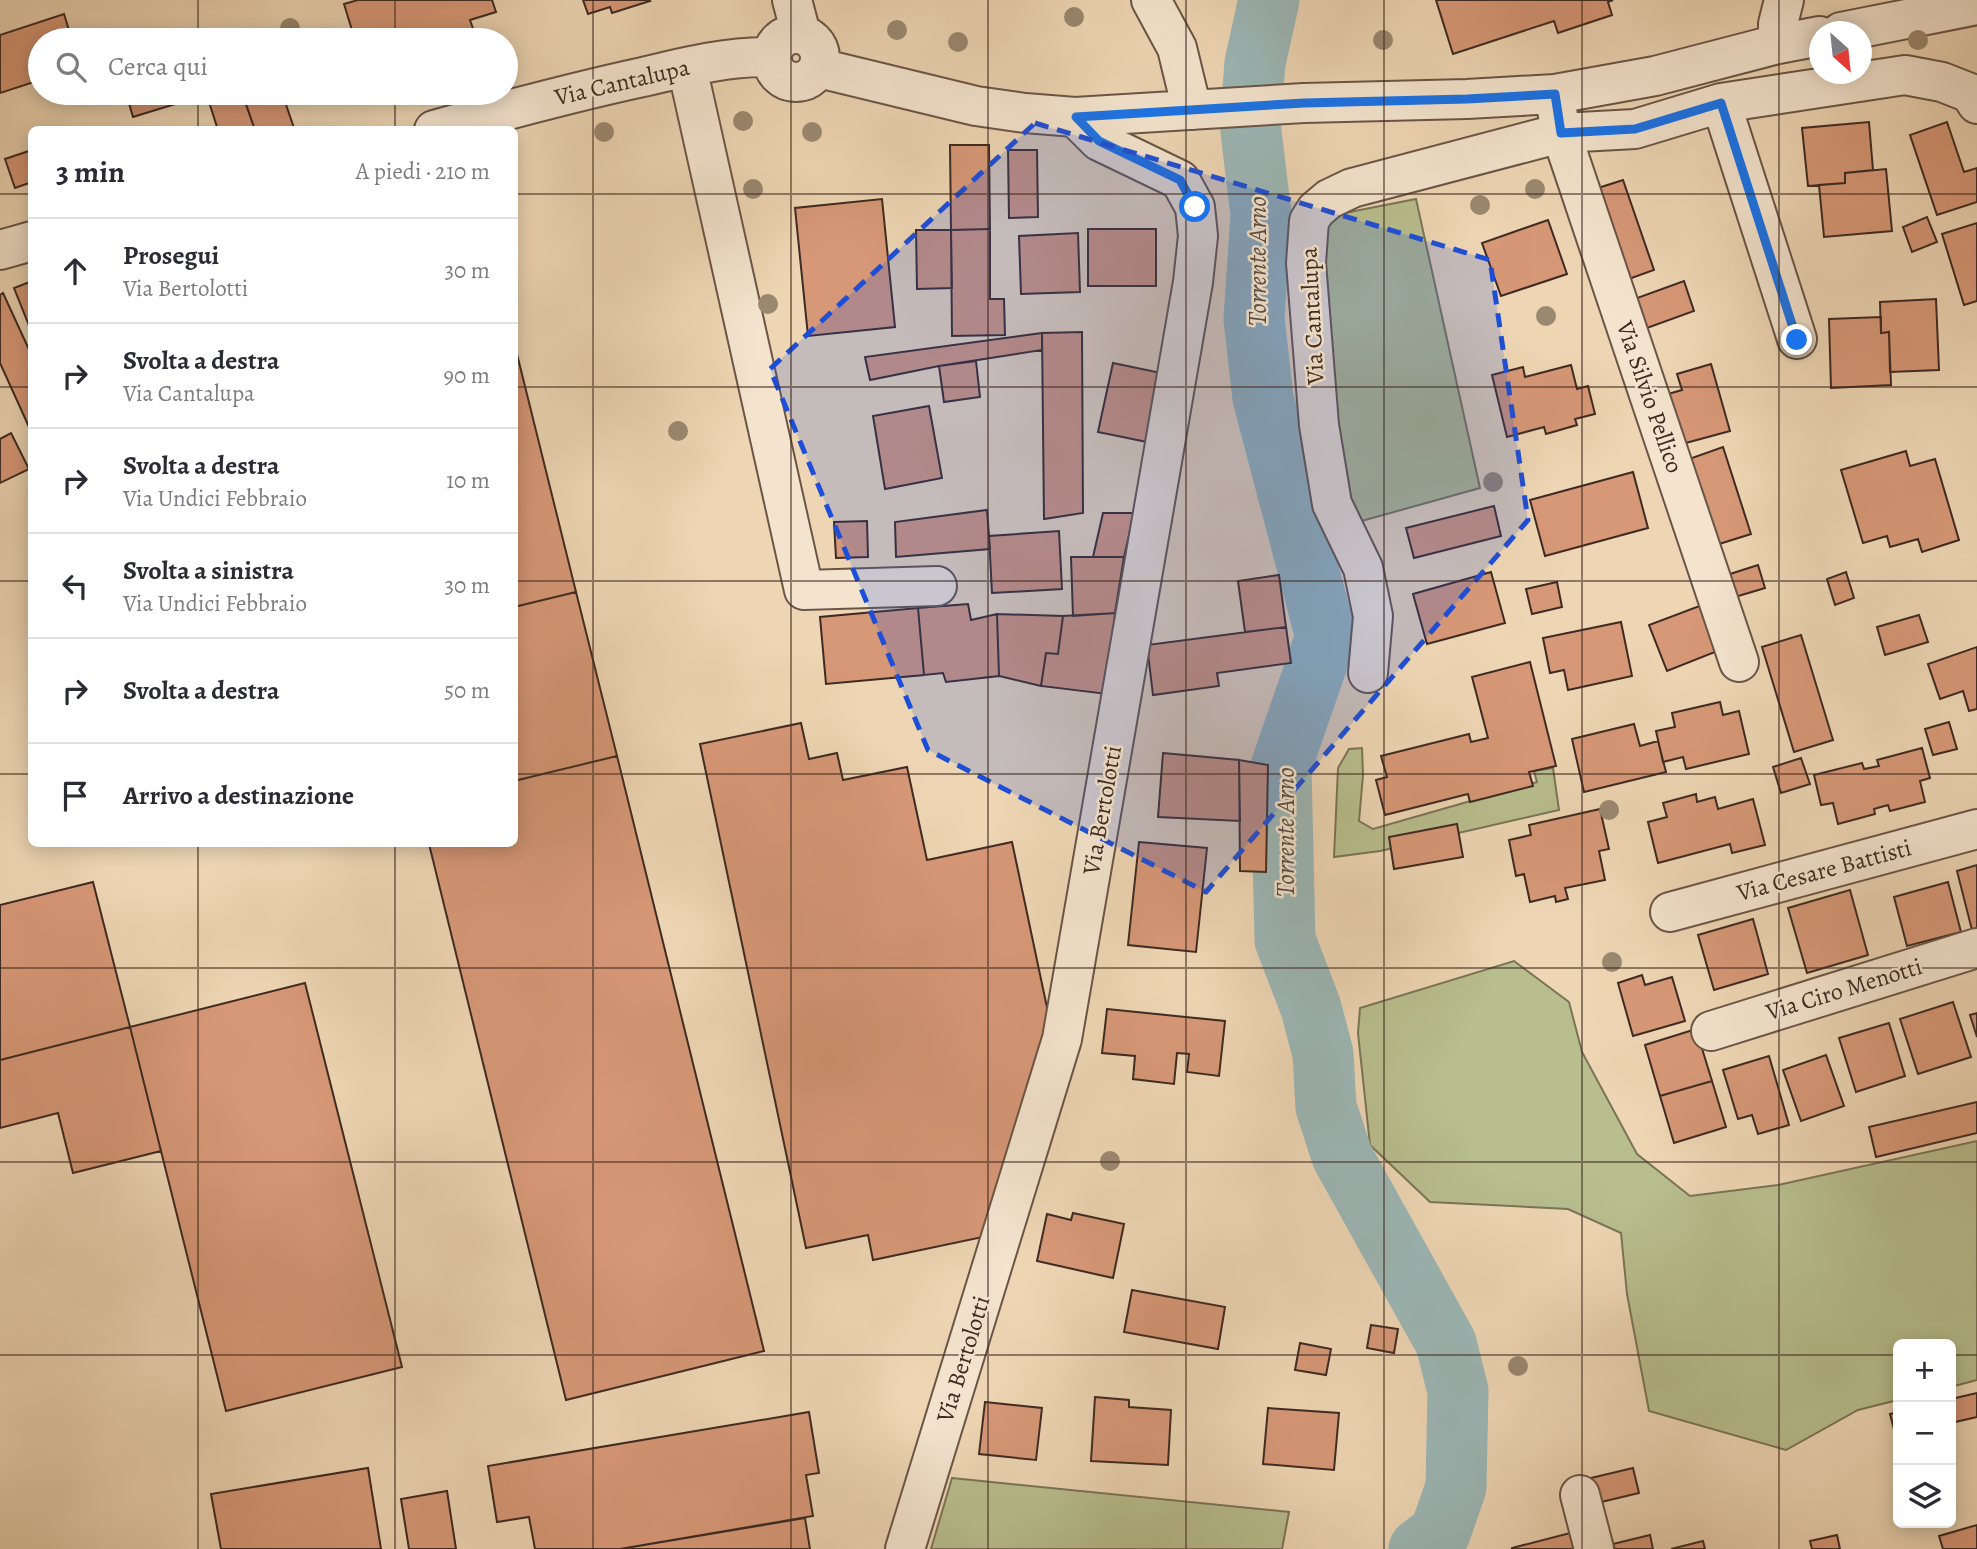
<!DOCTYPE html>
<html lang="it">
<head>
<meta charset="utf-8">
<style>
  :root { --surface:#fff; --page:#f7f7f7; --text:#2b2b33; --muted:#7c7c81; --line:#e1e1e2 }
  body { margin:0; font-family:Alegreya,serif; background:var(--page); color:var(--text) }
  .controls { position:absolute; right:21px; bottom:21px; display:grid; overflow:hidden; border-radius:10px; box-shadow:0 4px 18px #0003 }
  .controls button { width:63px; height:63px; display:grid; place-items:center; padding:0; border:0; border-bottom:2px solid var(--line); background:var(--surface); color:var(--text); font:35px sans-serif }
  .compass { position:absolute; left:1809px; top:21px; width:63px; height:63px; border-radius:50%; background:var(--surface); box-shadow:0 4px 18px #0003; rotate:153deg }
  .stop { position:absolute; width:21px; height:21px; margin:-16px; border:5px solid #1a73e8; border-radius:50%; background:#fff }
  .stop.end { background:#1a73e8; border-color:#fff; box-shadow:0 2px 7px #0008 }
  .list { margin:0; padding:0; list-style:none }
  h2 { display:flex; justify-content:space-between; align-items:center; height:91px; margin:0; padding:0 28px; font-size:30px }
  h2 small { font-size:23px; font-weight:400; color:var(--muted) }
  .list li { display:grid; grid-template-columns:46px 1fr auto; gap:21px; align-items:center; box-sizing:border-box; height:105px; padding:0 28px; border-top:2px solid var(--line) }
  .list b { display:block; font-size:26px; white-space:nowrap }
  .list p { margin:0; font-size:23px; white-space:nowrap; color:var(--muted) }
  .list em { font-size:23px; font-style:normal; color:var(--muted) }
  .icon { flex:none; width:38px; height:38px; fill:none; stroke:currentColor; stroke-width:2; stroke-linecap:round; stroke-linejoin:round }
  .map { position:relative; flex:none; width:1977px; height:1549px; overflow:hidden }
  .search { position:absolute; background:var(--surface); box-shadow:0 4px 18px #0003; left:28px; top:28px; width:490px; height:77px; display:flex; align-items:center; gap:18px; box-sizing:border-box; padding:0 24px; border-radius:38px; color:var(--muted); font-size:26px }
  .panel { position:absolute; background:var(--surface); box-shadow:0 4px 18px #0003; left:28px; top:126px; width:490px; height:721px; border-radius:10px }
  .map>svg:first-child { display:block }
  .green { fill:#b8be8e; stroke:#7b7458; stroke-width:2 }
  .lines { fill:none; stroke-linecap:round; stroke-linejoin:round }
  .river { stroke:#9cb7b6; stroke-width:61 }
  .building { fill:#d79877; stroke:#3e2a23; stroke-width:2 }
  .minor-casing { stroke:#6a5547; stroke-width:42 }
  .minor { stroke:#f4e4ce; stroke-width:38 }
  .tree { fill:#9a8870 }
  .route { stroke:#1a73e8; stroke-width:9 }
  .marked { fill:#1d4ed8; fill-opacity:0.2; stroke:#1d4ed8; stroke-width:5; stroke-dasharray:14 9; stroke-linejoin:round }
  .grid { fill:none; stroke:#3e2a23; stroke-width:2; stroke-opacity:0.55 }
  .labels { text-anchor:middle; stroke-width:5; stroke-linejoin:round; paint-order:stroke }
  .street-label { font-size:24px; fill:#3e2a23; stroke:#f4e4ce }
  .water-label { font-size:26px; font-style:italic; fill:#564d48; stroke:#f4e4ce }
</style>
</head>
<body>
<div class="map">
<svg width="1977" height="1549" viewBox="0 0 1977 1549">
  <rect width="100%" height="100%" fill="#eed6b4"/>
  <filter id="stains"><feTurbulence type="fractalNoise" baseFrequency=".00286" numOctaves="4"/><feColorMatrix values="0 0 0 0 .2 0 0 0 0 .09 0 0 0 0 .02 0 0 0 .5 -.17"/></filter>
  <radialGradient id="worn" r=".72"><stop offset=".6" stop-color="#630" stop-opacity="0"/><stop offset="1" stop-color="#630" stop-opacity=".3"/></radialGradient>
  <path class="green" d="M 1416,199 L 1480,488 L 1358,522 L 1341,469 L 1325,327 L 1324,217 Z
    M 1362,748 L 1363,775 L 1359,821 L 1373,829 L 1537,782 L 1534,771 L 1553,768 L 1559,810 L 1380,851 L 1334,857 L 1338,768 L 1349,749 Z
    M 1514,961 L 1569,1002 L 1582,1052 L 1637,1154 L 1690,1196 L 1778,1185 L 1977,1141 L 1977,1380 L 1951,1387 L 1951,1344 L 1898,1344 L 1898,1400 L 1858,1410 L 1786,1450 L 1649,1411 L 1627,1294 L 1621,1233 L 1568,1209 L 1430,1202 L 1370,1145 L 1358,1033 L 1360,1008 Z
    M 952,1478 L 1289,1512 L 1282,1549 L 931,1549 Z"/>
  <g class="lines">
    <path class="river" d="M 1269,0 L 1255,63 L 1250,123 L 1261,215 L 1254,319 L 1263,398 L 1326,637 L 1281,767 L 1285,940 L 1311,1008 L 1323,1054 L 1326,1107 L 1342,1156 L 1446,1343 L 1458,1391 L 1456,1487 L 1440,1533 L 1419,1549"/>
  </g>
  <path class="building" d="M 358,0 L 492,0 L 496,12 L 470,20 L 477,40 L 401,40 L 400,37 L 390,40 L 355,40 L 344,4 Z
    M 583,0 L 649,0 L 650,1 L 612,13 L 610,7 L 588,14 Z
    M 1436,0 L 1613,0 L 1608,2 L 1612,15 L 1558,33 L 1554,21 L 1453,54 Z
    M 64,14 L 72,40 L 40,40 L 40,80 L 0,93 L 0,35 Z
    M 126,93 L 211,93 L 133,117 Z
    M 235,93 L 242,93 L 255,130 L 218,130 L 209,102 Z
    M 242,93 L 282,93 L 294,128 L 255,130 Z
    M 1869,122 L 1873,170 L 1845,173 L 1845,183 L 1808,186 L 1802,128 Z
    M 1947,122 L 1964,172 L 1977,168 L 1977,202 L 1937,215 L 1910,135 Z
    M 950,145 L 989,145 L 990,229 L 951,230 Z
    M 32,150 L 32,182 L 15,188 L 5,159 Z
    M 1008,150 L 1037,150 L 1038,217 L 1009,218 Z
    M 1886,169 L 1892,231 L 1824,237 L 1819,185 L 1845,183 L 1845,173 Z
    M 1623,180 L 1654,270 L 1626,280 L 1595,189 Z
    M 882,199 L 895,327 L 808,336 L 795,208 Z
    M 1927,217 L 1937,242 L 1912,252 L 1903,227 Z
    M 1548,220 L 1567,274 L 1501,296 L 1482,243 Z
    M 1977,223 L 1977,301 L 1964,305 L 1942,234 Z
    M 990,229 L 990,299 L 1004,299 L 1005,335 L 952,336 L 951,230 Z
    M 1088,229 L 1156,229 L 1156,286 L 1088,286 Z
    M 916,230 L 951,230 L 952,288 L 917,289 Z
    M 1078,233 L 1080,292 L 1021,294 L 1019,236 Z
    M 32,281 L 32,333 L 14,288 Z
    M 1684,281 L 1694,311 L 1647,328 L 1637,298 Z
    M 3,293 L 32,356 L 32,426 L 29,427 L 0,363 L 0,295 Z
    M 1936,299 L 1939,370 L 1890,372 L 1889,332 L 1881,333 L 1880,302 Z
    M 1881,317 L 1881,333 L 1889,332 L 1891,385 L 1831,388 L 1829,319 Z
    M 1082,332 L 1083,513 L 1044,519 L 1042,333 Z
    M 1042,333 L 1042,350 L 939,366 L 870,380 L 865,357 Z
    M 514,342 L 576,592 L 514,607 Z
    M 976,361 L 980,397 L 944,402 L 939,366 Z
    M 1113,363 L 1161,373 L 1147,442 L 1098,432 Z
    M 1711,364 L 1730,431 L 1682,444 L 1668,394 L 1682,390 L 1677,374 Z
    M 1571,365 L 1577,389 L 1588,386 L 1595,414 L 1575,419 L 1577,425 L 1546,434 L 1544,427 L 1507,437 L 1492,375 L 1523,367 L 1525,377 Z
    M 929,406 L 942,478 L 885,489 L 873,416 Z
    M 11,433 L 29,469 L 0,483 L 0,439 Z
    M 1723,447 L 1751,534 L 1716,545 L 1689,459 Z
    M 1906,451 L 1910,466 L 1935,459 L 1959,540 L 1922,552 L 1918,539 L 1890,547 L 1887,536 L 1863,543 L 1841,470 Z
    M 1633,472 L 1648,528 L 1545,556 L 1530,500 Z
    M 1494,506 L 1501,536 L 1414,558 L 1406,528 Z
    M 987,510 L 990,549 L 896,557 L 895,522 Z
    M 1103,513 L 1134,513 L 1124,557 L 1093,557 Z
    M 867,521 L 868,557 L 836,558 L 834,522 Z
    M 1059,531 L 1062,589 L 992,593 L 989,536 Z
    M 1071,557 L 1124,557 L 1115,613 L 1073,616 Z
    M 1758,565 L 1765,588 L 1735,597 L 1727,575 Z
    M 1491,572 L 1505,623 L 1427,644 L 1413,594 Z
    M 1846,572 L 1854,598 L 1835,605 L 1827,579 Z
    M 1279,575 L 1286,627 L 1245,632 L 1238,581 Z
    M 1557,582 L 1562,607 L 1532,614 L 1526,589 Z
    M 576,592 L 617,756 L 514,781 L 514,607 Z
    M 968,604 L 971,620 L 997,614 L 999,676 L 946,682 L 943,673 L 924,675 L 918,608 Z
    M 1702,605 L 1720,650 L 1667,671 L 1649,625 Z
    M 918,608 L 924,675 L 826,684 L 820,617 Z
    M 1115,613 L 1107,694 L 1041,686 L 1046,653 L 1058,654 L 1063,616 Z
    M 997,614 L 1063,616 L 1058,654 L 1046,653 L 1041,686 L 999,676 Z
    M 1919,615 L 1928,642 L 1885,655 L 1877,627 Z
    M 1621,622 L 1632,676 L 1568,690 L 1564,670 L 1550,673 L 1543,638 Z
    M 1286,627 L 1291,663 L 1217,673 L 1219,686 L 1153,695 L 1147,645 Z
    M 1801,635 L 1833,740 L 1794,752 L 1762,647 Z
    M 1977,647 L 1977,709 L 1969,711 L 1963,691 L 1940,699 L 1928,664 Z
    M 1530,662 L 1556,766 L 1529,772 L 1533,786 L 1470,802 L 1468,794 L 1385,815 L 1376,780 L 1387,777 L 1381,756 L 1469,734 L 1471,742 L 1488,738 L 1472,677 Z
    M 1720,702 L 1723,715 L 1739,711 L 1749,754 L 1686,769 L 1683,757 L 1663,762 L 1656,731 L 1675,727 L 1672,713 Z
    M 1949,722 L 1957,749 L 1933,755 L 1925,729 Z
    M 801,723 L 809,759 L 837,753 L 843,780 L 907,767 L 927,860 L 1012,842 L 1049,1017 L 983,1237 L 873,1260 L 868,1235 L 806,1248 L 700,744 Z
    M 1634,724 L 1640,746 L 1658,741 L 1666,772 L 1584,792 L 1572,739 Z
    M 1922,748 L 1930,778 L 1920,781 L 1925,802 L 1890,811 L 1888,805 L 1874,809 L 1875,814 L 1838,824 L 1833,803 L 1821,805 L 1814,775 L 1862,763 L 1864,769 L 1879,766 L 1877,760 Z
    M 1163,753 L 1239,760 L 1240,821 L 1158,817 Z
    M 617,756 L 764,1351 L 566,1400 L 429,844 L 514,844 L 514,781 Z
    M 1801,758 L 1810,784 L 1781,793 L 1773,767 Z
    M 1239,760 L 1268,765 L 1266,872 L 1240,871 Z
    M 1696,794 L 1697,802 L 1715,797 L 1718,809 L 1753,799 L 1765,845 L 1732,853 L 1730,844 L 1658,863 L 1648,822 L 1667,817 L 1663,803 Z
    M 1600,809 L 1609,849 L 1599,851 L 1605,880 L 1565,888 L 1568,899 L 1556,902 L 1555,896 L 1530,902 L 1524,874 L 1516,876 L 1509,840 L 1531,835 L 1529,825 Z
    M 1457,824 L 1463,857 L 1394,869 L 1389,837 Z
    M 1139,842 L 1207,848 L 1196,952 L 1128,945 Z
    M 1977,865 L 1977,929 L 1972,930 L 1957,871 Z
    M 93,882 L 130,1027 L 0,1060 L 0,905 Z
    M 1948,882 L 1961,932 L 1907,946 L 1894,897 Z
    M 1850,890 L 1868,955 L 1807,973 L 1788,908 Z
    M 1753,919 L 1768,974 L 1714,990 L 1698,935 Z
    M 1642,975 L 1645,985 L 1672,977 L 1685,1021 L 1633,1036 L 1618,983 Z
    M 305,983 L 402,1367 L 226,1411 L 130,1027 Z
    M 1953,1002 L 1971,1057 L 1918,1074 L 1900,1019 Z
    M 1107,1009 L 1225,1021 L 1219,1076 L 1187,1072 L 1189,1054 L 1177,1053 L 1174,1084 L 1133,1079 L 1135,1056 L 1102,1053 Z
    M 1977,1013 L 1977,1037 L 1970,1015 Z
    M 1889,1023 L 1905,1076 L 1856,1092 L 1839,1038 Z
    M 130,1027 L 161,1151 L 73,1173 L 58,1113 L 0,1128 L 0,1060 Z
    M 1696,1029 L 1712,1081 L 1660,1096 L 1645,1045 Z
    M 1826,1055 L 1844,1106 L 1801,1121 L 1783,1070 Z
    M 1769,1056 L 1789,1125 L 1758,1134 L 1752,1115 L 1738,1119 L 1723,1070 Z
    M 1712,1081 L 1726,1127 L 1674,1143 L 1660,1096 Z
    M 1977,1102 L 1977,1133 L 1876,1157 L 1869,1127 Z
    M 1073,1213 L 1124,1224 L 1113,1278 L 1037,1261 L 1047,1214 L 1071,1220 Z
    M 1132,1290 L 1225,1307 L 1218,1349 L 1124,1332 Z
    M 1371,1325 L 1398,1329 L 1394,1353 L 1367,1348 Z
    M 1300,1343 L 1331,1349 L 1326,1375 L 1295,1370 Z
    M 1977,1393 L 1977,1417 L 1951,1423 L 1951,1399 Z
    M 1095,1397 L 1129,1400 L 1129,1407 L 1171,1410 L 1168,1465 L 1091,1461 Z
    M 985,1402 L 1042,1408 L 1036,1460 L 979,1454 Z
    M 1268,1408 L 1339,1413 L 1334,1470 L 1263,1464 Z
    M 809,1412 L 819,1473 L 806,1475 L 813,1516 L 620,1549 L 535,1549 L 529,1517 L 497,1522 L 488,1466 Z
    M 1898,1412 L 1898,1436 L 1896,1437 L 1890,1414 Z
    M 368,1468 L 381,1549 L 221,1549 L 211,1494 Z
    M 1633,1468 L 1639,1493 L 1597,1503 L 1591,1478 Z
    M 447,1491 L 456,1549 L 409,1549 L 401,1499 Z
    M 805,1518 L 810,1549 L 620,1549 Z
    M 1977,1525 L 1977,1549 L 1943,1549 L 1939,1536 Z
    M 1578,1531 L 1583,1549 L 1512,1549 L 1512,1548 Z
    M 1650,1535 L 1653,1549 L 1615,1549 L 1613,1544 Z
    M 1837,1535 L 1840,1549 L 1812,1549 L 1810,1541 Z
    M 1703,1541 L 1705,1549 L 1671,1549 Z"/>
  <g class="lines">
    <defs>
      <path id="minor" d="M 792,0 L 801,34
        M 1151,0 L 1177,48 L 1192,110
        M 1841,32 L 1977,5
        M772 58a24 24 0 1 1 48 0a24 24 0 1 1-48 0Z
        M 1778,44 L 1778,24 L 1784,0
        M 687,67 L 804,590 L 937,586
        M 819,68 L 976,106 L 1025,113 L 1075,117 L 1304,103 L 1467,99 L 1555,94 L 1655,76 L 1778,44 L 1820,36
        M 1721,103 L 1797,339
        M 1557,110 L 1561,133 L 1635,129 L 1721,103 L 1905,75 L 1942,82 L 1970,93 L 1977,104
        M 434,130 C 503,111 573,92 643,77 C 685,67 728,56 771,57
        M 0,250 L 32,241
        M 1368,673 L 1373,616 L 1363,568 L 1332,504 L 1319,425 L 1306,263 L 1309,221 L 1316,210 L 1329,199 L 1352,188 L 1561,133 L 1739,662
        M 1670,912 L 1977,829
        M 1711,1031 L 1977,948
        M 1580,1495 L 1594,1549
        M 905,1549 L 1062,1039 L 1193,282 L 1198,236 L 1195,207 L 1180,180 L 1099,141 L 1075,117"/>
    </defs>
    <use href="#minor" class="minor-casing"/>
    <use href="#minor" class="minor"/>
  </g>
  <g class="tree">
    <circle cx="1074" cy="17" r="10"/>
    <circle cx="290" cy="28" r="10"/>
    <circle cx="897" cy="30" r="10"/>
    <circle cx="1383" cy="40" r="10"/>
    <circle cx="1918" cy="40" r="10"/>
    <circle cx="958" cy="42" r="10"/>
    <circle cx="743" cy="121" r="10"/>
    <circle cx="604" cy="132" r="10"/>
    <circle cx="812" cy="132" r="10"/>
    <circle cx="753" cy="189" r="10"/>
    <circle cx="1535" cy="189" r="10"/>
    <circle cx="1480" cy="205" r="10"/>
    <circle cx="768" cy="304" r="10"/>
    <circle cx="1546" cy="316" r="10"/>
    <circle cx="678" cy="431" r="10"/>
    <circle cx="1493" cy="482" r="10"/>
    <circle cx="1609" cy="810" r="10"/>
    <circle cx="1612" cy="962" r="10"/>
    <circle cx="1110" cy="1161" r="10"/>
    <circle cx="1518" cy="1366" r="10"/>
  </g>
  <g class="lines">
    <path class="route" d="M 1195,207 L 1180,180 L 1099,141 L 1076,117 L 1304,103 L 1467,99 L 1555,94 L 1561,133 L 1635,129 L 1721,103 L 1797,340"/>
  </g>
  <path class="marked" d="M 1035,123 L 1490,260 L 1528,520 L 1206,892 L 928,750 L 770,369 Z"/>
  <path class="grid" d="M 198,0 L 198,40M 395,0 L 395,40M 593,0 L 593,1549M 791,0 L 791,1549M 988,0 L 988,1549M 1186,0 L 1186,1549M 1384,0 L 1384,1549M 1582,0 L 1582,1549M 1779,0 L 1779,1549M 198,93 L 198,130M 395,93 L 395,130M 0,194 L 32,194M 514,194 L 1977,194M 0,387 L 32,387M 514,387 L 1977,387M 0,581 L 32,581M 514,581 L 1977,581M 0,774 L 32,774M 514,774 L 1977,774M 198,844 L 198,1549M 395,844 L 395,1549M 0,968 L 1977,968M 0,1162 L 1977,1162M 0,1355 L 1898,1355M 1951,1355 L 1977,1355"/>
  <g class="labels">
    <g class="street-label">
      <text transform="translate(622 82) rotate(-13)" y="8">Via Cantalupa</text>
      <text transform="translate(1312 316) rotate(-93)" y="8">Via Cantalupa</text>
      <text transform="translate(1650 397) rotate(71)" y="8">Via Silvio Pellico</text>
      <text transform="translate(1102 810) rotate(-80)" y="8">Via Bertolotti</text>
      <text transform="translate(1824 870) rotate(-15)" y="8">Via Cesare Battisti</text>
      <text transform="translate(1844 989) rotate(-17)" y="8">Via Ciro Menotti</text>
      <text transform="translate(963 1359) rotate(-73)" y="8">Via Bertolotti</text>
    </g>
    <g class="water-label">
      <text transform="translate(1257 261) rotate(-90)" y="9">Torrente Arno</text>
      <text transform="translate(1285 832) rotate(-90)" y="9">Torrente Arno</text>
    </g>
  </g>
  <rect width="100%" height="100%" filter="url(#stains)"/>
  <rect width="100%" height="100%" fill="url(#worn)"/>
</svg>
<div class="controls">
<button>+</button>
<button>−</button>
<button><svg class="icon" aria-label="layers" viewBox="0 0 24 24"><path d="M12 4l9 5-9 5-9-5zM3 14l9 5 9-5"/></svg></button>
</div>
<svg class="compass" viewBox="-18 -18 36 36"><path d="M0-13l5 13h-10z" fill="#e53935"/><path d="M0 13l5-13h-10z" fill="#7c7c81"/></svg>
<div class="stop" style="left:1195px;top:207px"></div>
<div class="stop end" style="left:1797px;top:340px"></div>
<div class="search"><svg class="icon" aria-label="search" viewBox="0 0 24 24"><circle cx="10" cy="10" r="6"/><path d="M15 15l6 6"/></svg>Cerca qui</div>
<section class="panel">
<h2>3 min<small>A piedi · 210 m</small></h2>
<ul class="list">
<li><svg class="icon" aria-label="ahead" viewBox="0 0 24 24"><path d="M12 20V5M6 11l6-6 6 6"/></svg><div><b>Prosegui</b><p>Via Bertolotti</p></div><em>30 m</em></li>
<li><svg class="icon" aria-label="right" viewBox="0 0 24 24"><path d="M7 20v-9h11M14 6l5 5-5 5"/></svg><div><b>Svolta a destra</b><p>Via Cantalupa</p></div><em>90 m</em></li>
<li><svg class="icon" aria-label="right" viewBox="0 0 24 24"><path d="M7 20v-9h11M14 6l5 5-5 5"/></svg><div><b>Svolta a destra</b><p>Via Undici Febbraio</p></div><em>10 m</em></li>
<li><svg class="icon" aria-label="left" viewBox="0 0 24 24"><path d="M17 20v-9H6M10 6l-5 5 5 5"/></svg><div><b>Svolta a sinistra</b><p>Via Undici Febbraio</p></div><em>30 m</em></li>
<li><svg class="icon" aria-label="right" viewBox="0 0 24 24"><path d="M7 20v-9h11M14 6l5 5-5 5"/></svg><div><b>Svolta a destra</b></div><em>50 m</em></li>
<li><svg class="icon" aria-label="arrive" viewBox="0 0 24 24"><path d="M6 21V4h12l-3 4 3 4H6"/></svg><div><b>Arrivo a destinazione</b></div></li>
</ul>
</section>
</div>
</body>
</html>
